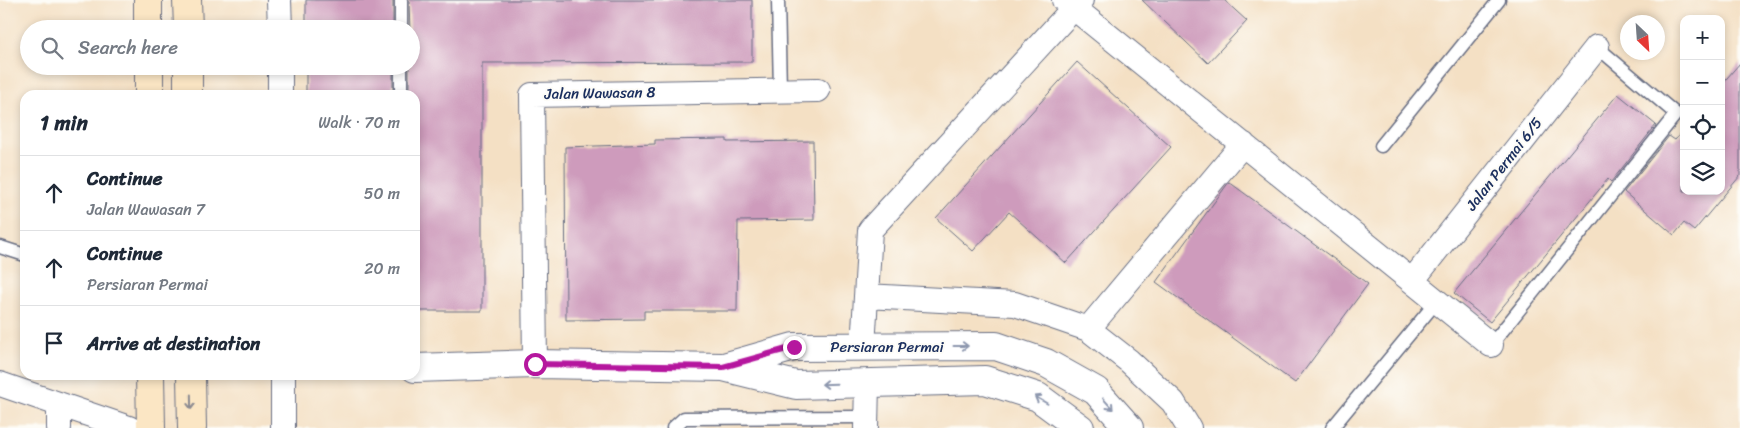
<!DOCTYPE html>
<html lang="en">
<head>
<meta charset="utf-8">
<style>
  :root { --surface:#fff; --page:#f2f2f3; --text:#1f2937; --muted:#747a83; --line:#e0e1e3 }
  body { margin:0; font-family:Sriracha,sans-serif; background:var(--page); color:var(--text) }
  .controls { position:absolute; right:15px; top:15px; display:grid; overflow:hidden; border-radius:10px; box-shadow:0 2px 8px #0003 }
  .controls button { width:45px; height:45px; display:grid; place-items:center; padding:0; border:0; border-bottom:1px solid var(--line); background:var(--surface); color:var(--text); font:25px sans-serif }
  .compass { position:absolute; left:1620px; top:15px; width:45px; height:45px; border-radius:50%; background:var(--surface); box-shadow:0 2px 8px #0003; rotate:155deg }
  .stop { position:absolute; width:15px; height:15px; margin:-11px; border:4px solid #b5179e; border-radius:50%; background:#fff }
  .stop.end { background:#b5179e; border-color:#fff; box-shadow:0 1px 5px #0008 }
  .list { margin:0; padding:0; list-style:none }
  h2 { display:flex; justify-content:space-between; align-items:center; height:65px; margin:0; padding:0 20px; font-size:21px }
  h2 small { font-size:16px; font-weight:400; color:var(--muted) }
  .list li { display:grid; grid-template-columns:32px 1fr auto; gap:15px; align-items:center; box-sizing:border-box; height:75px; padding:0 20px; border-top:1px solid var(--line) }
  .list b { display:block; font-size:19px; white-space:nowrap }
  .list p { margin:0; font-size:16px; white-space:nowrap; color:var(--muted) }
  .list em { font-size:16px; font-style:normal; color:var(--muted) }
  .icon { flex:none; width:28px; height:28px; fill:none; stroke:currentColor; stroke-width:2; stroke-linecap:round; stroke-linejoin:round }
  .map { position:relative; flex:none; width:1740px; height:428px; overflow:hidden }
  .search { position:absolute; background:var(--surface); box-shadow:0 2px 8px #0003; left:20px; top:20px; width:400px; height:55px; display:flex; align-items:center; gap:12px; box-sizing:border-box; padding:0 18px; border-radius:28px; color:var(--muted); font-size:19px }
  .panel { position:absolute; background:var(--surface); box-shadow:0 2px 8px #0003; left:20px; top:90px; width:400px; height:290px; border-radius:15px }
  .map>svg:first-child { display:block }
  .building { fill:#ce9bbc }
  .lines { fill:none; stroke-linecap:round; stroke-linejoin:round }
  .service-casing { stroke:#676d82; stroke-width:15 }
  .minor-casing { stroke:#676d82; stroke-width:26 }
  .tertiary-casing { stroke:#676d82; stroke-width:30 }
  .secondary-casing { stroke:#676d82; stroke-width:30 }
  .service { stroke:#fff; stroke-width:12 }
  .minor { stroke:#fff; stroke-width:24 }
  .tertiary { stroke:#fff; stroke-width:28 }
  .secondary { stroke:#fbe6c4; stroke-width:28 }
  .oneway { stroke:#8d97ae }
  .oneway2 { stroke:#8b8a91 }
  .route { stroke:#b5179e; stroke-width:6 }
  .labels { text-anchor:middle; stroke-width:4; stroke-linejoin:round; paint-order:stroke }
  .street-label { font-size:15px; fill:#1b2f5e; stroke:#fdfcf7 }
</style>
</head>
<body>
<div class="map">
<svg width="1740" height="428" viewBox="0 0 1740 428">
  <rect width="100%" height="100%" fill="#fdfcf7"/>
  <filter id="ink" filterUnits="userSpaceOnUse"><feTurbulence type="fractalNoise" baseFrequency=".02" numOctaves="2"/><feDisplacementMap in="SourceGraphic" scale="10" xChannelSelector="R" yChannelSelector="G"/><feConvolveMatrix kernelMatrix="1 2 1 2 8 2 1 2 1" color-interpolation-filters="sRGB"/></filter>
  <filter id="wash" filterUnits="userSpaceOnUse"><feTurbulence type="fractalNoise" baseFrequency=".0096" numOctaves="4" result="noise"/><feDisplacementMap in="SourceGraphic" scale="20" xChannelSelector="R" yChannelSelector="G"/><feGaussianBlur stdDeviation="1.12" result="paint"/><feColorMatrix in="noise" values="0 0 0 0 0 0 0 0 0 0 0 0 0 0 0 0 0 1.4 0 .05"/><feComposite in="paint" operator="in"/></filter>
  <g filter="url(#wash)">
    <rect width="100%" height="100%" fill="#f4e0c4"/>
    <g id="blocks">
      <path class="building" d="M 306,0 L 393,0 L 393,29 L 306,29 Z
        M 409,0 L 752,0 L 752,62 L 482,63 L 482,311 L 415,311 L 416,95 L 409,95 L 409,66 L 411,66 Z
        M 1142,0 L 1224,0 L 1247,21 L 1208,63 Z
        M 1077,62 L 1171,147 L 1066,263 L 1009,212 L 973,251 L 936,218 Z
        M 1740,63 L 1740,176 L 1694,231 L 1684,223 L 1674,235 L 1624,192 L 1669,136 L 1675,140 L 1684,130 L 1684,191 L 1721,191 L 1721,85 Z
        M 306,66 L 393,66 L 393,95 L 306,95 Z
        M 1618,94 L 1656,125 L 1611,182 L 1608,179 L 1490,322 L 1454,293 Z
        M 727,139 L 727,142 L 813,141 L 814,220 L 738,221 L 737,311 L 644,311 L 644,319 L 566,320 L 565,147 L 655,144 L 655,140 Z
        M 1229,182 L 1368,284 L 1295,383 L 1156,282 Z"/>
    </g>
  </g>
  <g filter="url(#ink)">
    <use href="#blocks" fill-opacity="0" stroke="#676d82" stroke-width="1"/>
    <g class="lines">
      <defs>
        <path id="service" d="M 778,0 L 780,90
          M 401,29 L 401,0
          M 401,95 L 401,66
          M 1381,146 L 1499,0
          M 0,247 L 25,255
          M 1491,345 L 1676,114 L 1597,47
          M 673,428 L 684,418 L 866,417
          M 1332,428 L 1437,301"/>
        <path id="minor" d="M 279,0 L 280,29
          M 1064,0 L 1491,345
          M 280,66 L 280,95
          M 1412,281 L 1597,47
          M 866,296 L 1015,304 L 1088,329 L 1129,361 L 1173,402 L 1189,428
          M 1088,329 L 1243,144
          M 863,347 L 870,230 L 1081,0
          M 535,364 L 532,95 L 818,90
          M 0,384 L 129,428
          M 59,404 L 59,428
          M 283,428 L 283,375
          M 866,428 L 867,383"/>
        <path id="tertiary" d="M 724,367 L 794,347 L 996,346 L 1046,363 L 1096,391 L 1129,428
          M 415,368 L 535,364 L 723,367 L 796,385 L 985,380 L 1038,397 L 1080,428"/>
        <path id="secondary" d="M 148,0 L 148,29
          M 187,0 L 188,29
          M 149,66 L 149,95
          M 188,66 L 188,95
          M 150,375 L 151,428
          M 191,375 L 192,428"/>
      </defs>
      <use href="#service" class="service-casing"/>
      <use href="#minor" class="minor-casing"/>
      <use href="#tertiary" class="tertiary-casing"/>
      <use href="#secondary" class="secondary-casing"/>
      <use href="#service" class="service"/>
      <use href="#minor" class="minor"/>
      <use href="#tertiary" class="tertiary"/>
      <use href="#secondary" class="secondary"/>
    </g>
    <defs><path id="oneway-shaft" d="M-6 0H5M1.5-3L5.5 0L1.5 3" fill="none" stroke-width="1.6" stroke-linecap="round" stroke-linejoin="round" transform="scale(1.25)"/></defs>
    <g class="oneway">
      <use href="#oneway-shaft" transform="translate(961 346)"/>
      <use href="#oneway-shaft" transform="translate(829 384) rotate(178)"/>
      <use href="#oneway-shaft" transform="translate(1041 400) rotate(-150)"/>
      <use href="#oneway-shaft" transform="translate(1108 404) rotate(48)"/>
    </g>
    <use class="oneway2" href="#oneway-shaft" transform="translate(191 402) rotate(89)"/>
  </g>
  <g class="lines" filter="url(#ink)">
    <path class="route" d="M 535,364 L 723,367 L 794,347"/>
  </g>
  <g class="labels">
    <g class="street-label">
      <text transform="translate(600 93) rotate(-1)" y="5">Jalan Wawasan 8</text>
      <text transform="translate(1504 164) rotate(-52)" y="5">Jalan Permai 6/5</text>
      <text x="887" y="352">Persiaran Permai</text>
    </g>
  </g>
</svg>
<div class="controls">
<button>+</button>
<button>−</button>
<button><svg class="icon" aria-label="locate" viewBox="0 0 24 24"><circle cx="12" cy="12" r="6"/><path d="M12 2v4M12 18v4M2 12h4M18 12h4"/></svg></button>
<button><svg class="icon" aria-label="layers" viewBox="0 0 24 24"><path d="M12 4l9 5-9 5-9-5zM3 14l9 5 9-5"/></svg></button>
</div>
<svg class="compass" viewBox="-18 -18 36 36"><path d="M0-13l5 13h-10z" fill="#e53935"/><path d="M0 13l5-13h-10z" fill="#747a83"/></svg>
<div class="stop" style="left:535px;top:364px"></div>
<div class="stop end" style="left:794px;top:347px"></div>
<div class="search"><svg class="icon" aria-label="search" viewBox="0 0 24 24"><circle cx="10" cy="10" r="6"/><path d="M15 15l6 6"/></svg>Search here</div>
<section class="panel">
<h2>1 min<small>Walk · 70 m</small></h2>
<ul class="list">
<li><svg class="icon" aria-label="ahead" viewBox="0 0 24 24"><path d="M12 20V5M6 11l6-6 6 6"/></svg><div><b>Continue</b><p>Jalan Wawasan 7</p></div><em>50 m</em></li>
<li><svg class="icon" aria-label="ahead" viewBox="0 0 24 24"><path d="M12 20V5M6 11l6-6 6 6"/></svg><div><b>Continue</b><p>Persiaran Permai</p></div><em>20 m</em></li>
<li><svg class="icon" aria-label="arrive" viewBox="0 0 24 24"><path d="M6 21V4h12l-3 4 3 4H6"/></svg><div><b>Arrive at destination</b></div></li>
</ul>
</section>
</div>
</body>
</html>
